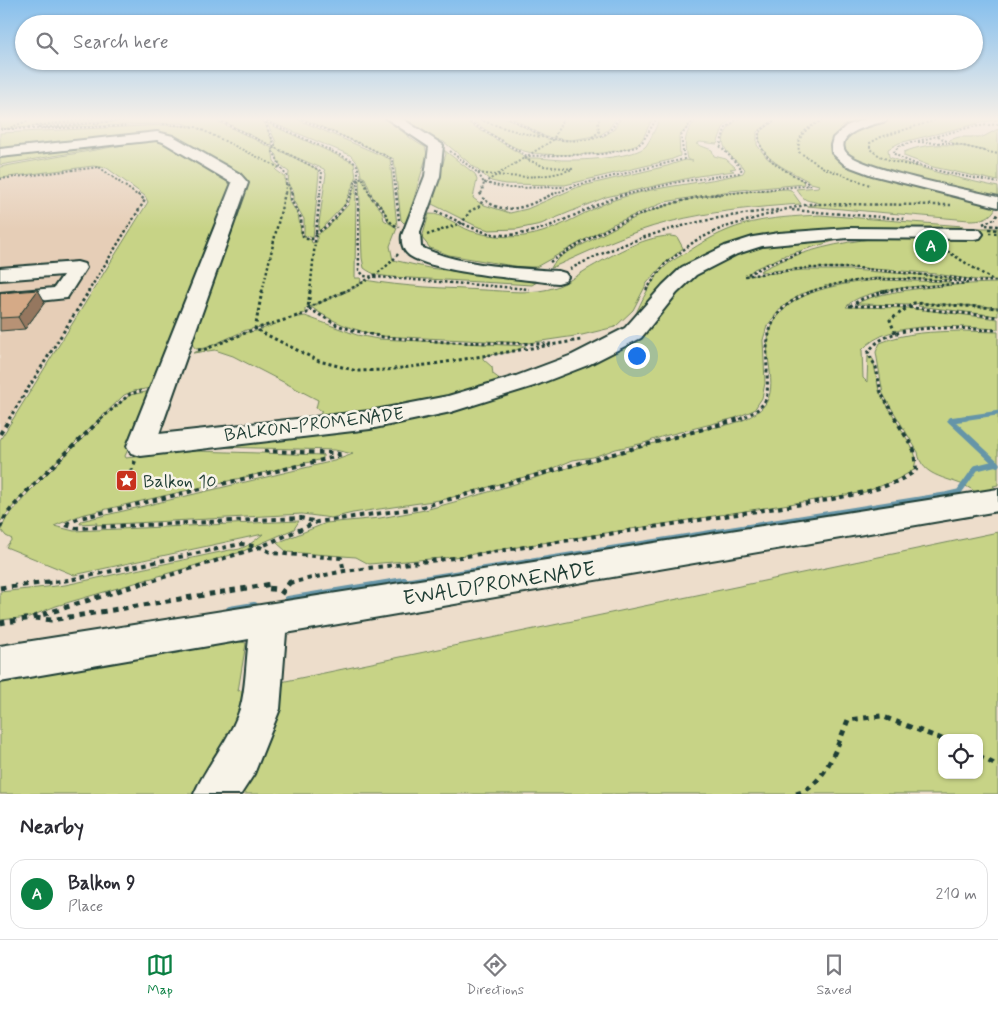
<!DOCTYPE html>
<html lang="en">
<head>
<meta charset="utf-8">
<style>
  :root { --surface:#fff; --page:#f7f7f7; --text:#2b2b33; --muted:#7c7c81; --line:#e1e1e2; --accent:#0b8043 }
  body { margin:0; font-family:Mynerve,sans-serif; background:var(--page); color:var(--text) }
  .controls { position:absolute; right:15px; bottom:15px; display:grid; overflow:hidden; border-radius:10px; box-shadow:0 1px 4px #0004 }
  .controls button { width:45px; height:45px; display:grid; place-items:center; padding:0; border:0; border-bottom:1px solid var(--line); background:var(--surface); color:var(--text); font:25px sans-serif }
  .you { position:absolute; left:636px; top:355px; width:18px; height:18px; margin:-12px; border:4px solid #fff; border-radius:50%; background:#1a73e8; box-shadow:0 0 0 8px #1a73e833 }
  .badge { display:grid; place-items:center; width:32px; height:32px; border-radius:50%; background:var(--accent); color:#fff; font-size:16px; font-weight:700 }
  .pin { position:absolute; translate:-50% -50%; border:2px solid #fff; box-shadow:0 1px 5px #0006 }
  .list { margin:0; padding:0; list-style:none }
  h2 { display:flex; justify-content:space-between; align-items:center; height:65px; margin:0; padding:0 20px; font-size:21px }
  h2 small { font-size:16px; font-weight:400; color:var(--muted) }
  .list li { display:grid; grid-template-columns:32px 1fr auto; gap:15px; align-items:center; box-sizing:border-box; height:70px; margin:0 10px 10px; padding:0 10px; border:1px solid var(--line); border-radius:15px }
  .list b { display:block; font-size:19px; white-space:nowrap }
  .list p { margin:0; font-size:16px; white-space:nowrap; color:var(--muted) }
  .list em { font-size:16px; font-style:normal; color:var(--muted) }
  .icon { flex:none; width:28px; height:28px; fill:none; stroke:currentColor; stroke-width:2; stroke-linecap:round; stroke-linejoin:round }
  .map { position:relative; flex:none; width:998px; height:794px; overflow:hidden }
  .search { position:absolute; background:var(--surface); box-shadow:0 1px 4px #0004; left:15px; right:15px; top:15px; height:55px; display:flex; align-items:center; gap:12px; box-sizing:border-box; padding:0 18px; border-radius:28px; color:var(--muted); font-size:19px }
  .sheet { height:145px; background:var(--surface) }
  nav { display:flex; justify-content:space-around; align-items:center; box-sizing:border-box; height:70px; border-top:1px solid var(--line); background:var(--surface); font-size:14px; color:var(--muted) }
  nav a { display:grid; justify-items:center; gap:2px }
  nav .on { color:var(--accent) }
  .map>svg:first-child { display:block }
  .built { fill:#e6ceb7 }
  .green { fill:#c7d386; stroke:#73885d; fill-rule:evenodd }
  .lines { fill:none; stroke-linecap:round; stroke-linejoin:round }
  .stream-far2 { stroke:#6595a8; stroke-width:4.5 }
  .stream-far1 { stroke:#6595a8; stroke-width:5.5 }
  .stream { stroke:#6595a8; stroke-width:8 }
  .minor-casing { stroke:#1f3d34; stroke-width:4 }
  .path-far4 { stroke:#1f3d34; stroke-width:2; stroke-dasharray:2 2; stroke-linecap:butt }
  .path-far3 { stroke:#1f3d34; stroke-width:2.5; stroke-dasharray:2.5 2.5; stroke-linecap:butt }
  .path-far2 { stroke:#1f3d34; stroke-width:3; stroke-dasharray:3 3; stroke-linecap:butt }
  .path-far1 { stroke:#1f3d34; stroke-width:4; stroke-dasharray:4.5 4.5; stroke-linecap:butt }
  .path { stroke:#1f3d34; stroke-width:5; stroke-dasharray:5.5 5.5; stroke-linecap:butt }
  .minor { fill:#f7f3e8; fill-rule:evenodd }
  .wall { fill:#b79274; stroke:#1f3d34 }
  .shaded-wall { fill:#95775e; stroke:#1f3d34 }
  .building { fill:#d5aa87; stroke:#1f3d34 }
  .labels { text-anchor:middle; stroke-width:5; stroke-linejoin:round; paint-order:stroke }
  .street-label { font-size:18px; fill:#1f3d34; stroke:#f7f3e8 }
  .poi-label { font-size:18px; fill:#1f3d34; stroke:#f7f3e8; text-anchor:start }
  .near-street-label { font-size:21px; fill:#1f3d34; stroke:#f7f3e8 }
</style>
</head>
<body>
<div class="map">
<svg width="998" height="794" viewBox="0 0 998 794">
  <rect width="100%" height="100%" fill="#edddcb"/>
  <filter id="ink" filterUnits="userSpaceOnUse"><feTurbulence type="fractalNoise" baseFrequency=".02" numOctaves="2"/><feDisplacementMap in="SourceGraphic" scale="10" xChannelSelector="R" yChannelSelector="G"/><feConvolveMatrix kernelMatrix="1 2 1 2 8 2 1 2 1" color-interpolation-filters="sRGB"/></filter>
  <g filter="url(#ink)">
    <path class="built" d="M 99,167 L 140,195 L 145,200 L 145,202 L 0,434 L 0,179 Z"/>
    <path class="green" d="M 0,118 L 28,120 L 138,118 L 4,129 L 0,127 Z
      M 156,118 L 211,118 L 272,148 L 274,161 L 279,167 L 276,170 L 285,177 L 285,184 L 290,188 L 289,200 L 298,215 L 302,236 L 311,240 L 312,243 L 317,242 L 317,235 L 328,227 L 348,205 L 356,182 L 355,278 L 361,278 L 360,284 L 305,309 L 305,313 L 294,318 L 305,316 L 357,335 L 378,339 L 526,346 L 511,352 L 483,356 L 483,359 L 492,367 L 493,374 L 501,380 L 500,385 L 458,399 L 316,420 L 322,411 L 316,408 L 318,400 L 233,356 L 215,350 L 193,353 L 247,332 L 256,331 L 276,324 L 246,330 L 206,348 L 196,349 L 191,343 L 243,187 L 166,135 L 0,152 L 0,133 L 165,125 L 192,126 L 181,123 L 44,128 Z
      M 217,118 L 256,118 L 264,122 L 272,140 L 272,146 Z
      M 261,118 L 294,118 L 390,159 L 397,226 L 391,224 L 388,221 L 383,208 L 373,198 L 365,178 L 361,176 C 360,166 358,162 350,155 Z
      M 302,118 C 315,118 380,115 387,120 C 400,128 411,141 425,147 L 427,154 L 407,222 L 404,223 L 401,220 L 394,159 Z
      M 398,118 L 460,118 L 524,156 L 524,158 L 530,162 L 526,158 C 542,157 558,161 573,160 C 589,160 636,157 646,146 C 652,138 655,127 661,118 L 696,118 L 679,136 L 680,156 L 670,160 L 565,185 L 505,184 L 491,181 L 444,142 L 426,135 L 410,124 Z
      M 468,118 L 507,118 L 547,139 L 566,141 L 604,136 L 613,130 L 621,118 L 654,118 C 647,125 645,139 638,144 C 622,156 539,158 521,150 C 502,142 485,129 468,118 Z
      M 512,118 L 563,120 L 566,118 L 616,118 L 608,130 L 600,135 L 571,140 L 546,137 Z
      M 700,118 L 732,118 L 723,128 L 717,144 L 700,142 L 696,144 L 712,150 L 714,156 L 726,159 L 736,168 L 730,169 L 734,171 L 698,176 L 606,197 L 541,224 L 517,229 L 489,230 L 476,226 L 430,203 L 446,154 L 444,150 L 475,174 L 477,180 L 473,198 L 481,204 L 510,213 L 527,209 L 578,187 L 667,166 L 685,160 L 693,161 L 687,159 C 683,141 685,129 700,118 Z
      M 740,118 L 776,118 L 757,132 L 757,145 L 767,158 L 803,181 L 804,184 L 730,191 L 665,202 L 613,224 L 536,267 L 519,267 L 449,255 L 430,248 L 422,238 L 429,214 C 444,213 457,226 471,231 C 487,236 507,238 524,236 C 558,232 588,208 620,198 C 660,185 703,184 743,173 L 745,169 C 739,163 729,156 725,148 C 719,136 731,124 740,118 Z
      M 779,118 L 877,118 L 840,131 L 836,136 L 839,158 L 991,203 L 996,207 C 991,219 980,220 969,220 L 807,206 L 821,204 C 806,198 808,205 796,189 L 818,187 L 819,185 L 811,183 C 793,171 754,159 760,132 Z
      M 886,118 L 998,118 L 998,120 L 988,121 L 899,143 L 888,149 L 889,157 C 924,170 961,179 998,187 L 998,201 L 876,171 L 842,155 L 844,135 Z
      M 267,123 L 354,163 L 356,178 L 345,204 L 320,230 L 318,230 L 326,174 L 324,169 L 274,148 L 276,142 Z
      M 998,129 L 998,181 L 933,167 L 904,156 L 904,152 C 931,141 958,144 986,151 L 952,143 L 949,140 L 959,137 L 983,137 Z
      M 157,139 L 166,139 L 236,183 L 156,387 L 134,391 L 124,395 L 25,492 L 0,522 L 0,440 L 148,202 L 145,196 L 107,168 L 93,166 L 0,178 L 0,167 Z
      M 146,140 L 130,143 L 0,165 L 0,154 Z
      M 274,148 L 317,169 L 319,173 L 313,238 L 304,235 L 304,219 L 293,200 L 293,191 L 288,184 L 289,172 C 282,167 277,164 277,155 L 273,151 Z
      M 359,178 L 364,178 L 371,198 L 382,211 L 384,220 L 397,228 L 390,246 L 393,260 L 429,268 L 537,282 L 532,285 L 393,277 C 381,276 373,275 364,268 L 362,258 Z
      M 787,189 L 791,190 L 801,204 C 757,207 712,211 669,222 C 628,232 590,251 551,268 C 556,256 576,248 588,242 C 613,228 638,215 665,206 C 703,193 747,191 787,189 Z
      M 820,215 L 963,226 L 962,229 L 955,231 L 911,230 L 728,248 L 634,318 C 642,300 651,280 666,266 C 672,260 681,256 689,251 C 736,220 765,218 820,215 Z
      M 978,228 L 998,228 L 998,280 C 974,282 950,275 926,273 C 871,268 817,265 762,272 L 760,271 C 824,237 898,236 969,231 Z
      M 670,236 L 677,237 L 683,248 L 664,264 L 647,283 L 633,310 L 615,327 L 582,335 L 528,343 L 381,336 C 356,331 332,322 311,307 L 355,288 L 365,280 C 404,287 444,288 484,290 C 506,291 534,295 556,287 C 567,283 576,276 586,270 C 611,256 641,237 670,236 Z
      M 831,236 L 837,240 L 786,255 L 754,269 L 746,276 L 803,270 L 850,270 L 938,276 L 959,280 L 875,278 L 827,286 L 801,294 L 781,308 L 767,326 L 763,340 L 765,383 L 762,398 L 754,410 L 735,418 L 664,436 L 644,443 L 616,449 L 593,457 L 573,460 L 549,470 L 446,499 L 353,513 L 331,518 L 302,514 L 96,525 L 97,523 L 80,524 L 81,521 L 334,461 L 353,454 L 335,450 L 179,446 L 371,424 L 605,354 L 692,273 L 754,245 Z
      M 877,280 L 949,282 L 952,284 C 929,285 860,288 846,307 L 908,308 L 998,319 L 998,329 C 959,327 889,318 862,350 L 863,378 L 867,382 L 868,356 L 873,359 L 879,391 L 914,451 L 916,459 L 914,470 L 896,480 L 865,492 L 454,557 L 369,564 L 356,557 L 287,552 L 277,543 L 326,523 L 380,518 L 425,510 C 475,497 524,481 574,466 C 612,455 650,445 687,433 C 709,427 737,427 756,413 C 783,395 764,363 768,339 C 777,291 838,284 877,280 Z
      M 998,283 L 998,307 L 921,303 L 998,308 L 998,316 L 918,306 L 920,303 L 910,305 L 857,304 C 876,289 971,283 998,283 Z
      M 961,331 L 998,332 L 998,485 L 993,486 L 998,490 L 983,500 C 979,496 975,491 971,489 C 952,477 921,479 918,452 L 883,394 L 876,352 L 880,343 C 906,332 932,332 961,331 Z
      M 156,390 L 129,447 L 125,456 L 126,458 L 161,454 L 163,450 L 323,455 L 323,459 L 81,515 L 54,526 L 74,531 L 299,521 L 294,529 L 241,552 L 56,606 L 29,617 L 0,620 L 0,592 L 65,585 L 230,550 C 243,551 253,542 263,534 L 74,575 L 6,547 L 12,539 L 6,536 L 1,530 L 6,519 L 29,492 L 110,411 L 130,395 Z
      M 998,532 L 998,794 L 0,794 L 0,672 L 224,639 L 246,643 L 238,691 ZM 942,738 L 979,738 L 979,775 L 942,775 Z"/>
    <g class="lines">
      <path class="stream-far2" d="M 957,419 L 998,413"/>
      <path class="stream-far1" d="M 966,418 L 950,420 L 997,464
        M 396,583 L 946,495 L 959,492 L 976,468 L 996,463"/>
      <path class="stream" d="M 288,600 L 404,581
        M 230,610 L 254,606"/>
      <defs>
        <path id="minor" d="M 386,118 L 401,118 L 443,145 L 440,176 L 420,232 L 421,247 C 459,266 516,268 558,271 L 565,273 L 568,277 L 565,281 L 558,283 L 545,282 C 513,278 435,272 410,256 C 403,251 401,243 402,235 L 425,176 L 429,147 Z
          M 868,118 L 888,118 L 886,121 C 875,124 835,132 845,151 C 854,168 974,191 998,197 L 998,207 L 872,175 L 845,165 L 832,153 L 831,145 L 833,138 L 846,126 Z
          M 157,132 L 173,136 L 240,174 L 248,183 L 159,434 L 370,411 L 448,396 L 516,376 L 572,355 L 625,328 L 663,285 L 682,267 L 725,246 L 753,237 L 779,233 L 848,228 L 974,229 L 980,230 L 983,234 L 980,238 L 974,239 L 848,238 L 762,246 L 737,254 L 696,275 L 677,293 L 641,338 L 588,365 L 534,386 L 451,412 L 370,429 L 141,456 L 131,453 L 127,446 L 232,183 L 163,142 L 157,140 L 0,157 L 0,149 Z
          M 77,262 L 84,264 L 86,268 L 67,298 L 0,305 L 0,293 L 54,288 L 63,275 L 0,280 L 0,268 Z
          M 998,489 L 998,511 L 286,633 L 280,709 L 254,774 L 241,794 L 194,794 C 207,764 230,740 240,709 C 246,690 246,660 249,639 L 0,682 L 0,646 Z"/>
      </defs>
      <use href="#minor" class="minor-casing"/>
      <path class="path-far4" d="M 215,118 C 250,137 288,152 322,172 L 320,195
        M 259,118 L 351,160 L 358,166 L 358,195
        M 298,118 L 366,146 L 392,159 L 396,195
        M 463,118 L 527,156 L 603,154 L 636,147 L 643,141 L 657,118
        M 476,118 C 506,130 578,152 607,133 C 612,129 615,123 619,118
        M 509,118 L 544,137
        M 777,118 L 759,132 C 757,161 790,172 811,185
        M 827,118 C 811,126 796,132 799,152 L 824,168 L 870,185
        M 266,122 L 268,130 L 275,145 L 272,151 C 278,157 279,168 287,176 L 285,195
        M 163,124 L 196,127 L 280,168
        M 998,124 L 971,127 L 899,146 L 893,153 C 923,172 964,175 998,183
        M 28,127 L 95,118
        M 38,128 L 150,118
        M 0,129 L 16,129
        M 7,129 L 34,118
        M 15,129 L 30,128
        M 28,129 L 125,126
        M 938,136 L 950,143 L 998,154
        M 592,137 L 599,132 L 598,121 L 601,118
        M 918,142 L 947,143
        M 450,151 L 478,173 L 484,183 L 481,195
        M 917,166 C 900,164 883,160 870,149 L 870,143 L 881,137 L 942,118
        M 478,173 C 511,177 541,180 573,169 L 543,166 L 526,159 L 527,156
        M 0,179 L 99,167 L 137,195
        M 484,183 L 553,140 L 563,119
        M 485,183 L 509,188 L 565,187
        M 288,184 L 292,195
        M 351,195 L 356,180 L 362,177 L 370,195
        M 552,195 L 573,186 L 684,159 L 681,136 L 690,124 L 698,118
        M 624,195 L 678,182 L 739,173 L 742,169 L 720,146 L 725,129 L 738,118
        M 714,195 L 811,185"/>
      <path class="path-far3" d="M 292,193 L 291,200 L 301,218 L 302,235 L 307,239 L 314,239
        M 358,193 L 359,270 L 364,276 L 529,289
        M 370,193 C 372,200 376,201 380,206 C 388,215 387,223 399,227
        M 396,193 L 399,220
        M 480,193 C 483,199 486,201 491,204 C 513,216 535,202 555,193
        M 792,210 L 905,219
        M 436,211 C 455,219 472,230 493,234 C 541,241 585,205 629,193
        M 983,224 L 994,219 L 998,214
        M 986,225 L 998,226
        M 989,229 L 998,230
        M 989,233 L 998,233
        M 315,234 C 330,226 345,209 351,193
        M 427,235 L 462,223 L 470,211 L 480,206 L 483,199
        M 939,246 L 996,282
        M 550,262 C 605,227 659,201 724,193
        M 570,269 C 638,234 702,217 778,210
        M 748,274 L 771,263 L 802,252
        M 745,276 L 807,268 L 856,268 L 973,280
        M 646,290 L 665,264 L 695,241 L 722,228 L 787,209 L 810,204 L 951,205
        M 88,292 L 145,200 L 136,193
        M 262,292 L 285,193
        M 310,292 L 320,193
        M 343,292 C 362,284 385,271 398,254
        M 810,292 C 868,269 936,284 998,281
        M 881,292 L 906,288 L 968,283"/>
      <path class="path-far2" d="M 262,291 L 255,329 L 319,361 L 357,371 L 386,370 L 434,364 L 581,340
        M 310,291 L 308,308 L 337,325 L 352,330 L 383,337 L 447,342 L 551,344
        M 849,306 L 895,306 L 998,317
        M 850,306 L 862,299 L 886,291
        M 895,333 L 890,320 L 914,303 L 998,308
        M 198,350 L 206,349 L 255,329 L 307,313 L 308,308 L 345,291
        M 9,419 L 89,291
        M 101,419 L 130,394 L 141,391
        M 740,419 C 749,415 760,410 765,401 C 769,392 767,379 767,370 C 765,328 772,307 813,291
        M 896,419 L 881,393 L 876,367 L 868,353 C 888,318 964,330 998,330"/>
      <path class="path-far1" d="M 0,434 L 10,418
        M 264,451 L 335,453 L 342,455
        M 127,481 L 135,461
        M 66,524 L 80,518 L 343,455
        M 66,525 L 76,528 L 301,518 L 316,522
        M 0,528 L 6,515 L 26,492 L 102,418
        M 46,583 L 69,580 L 241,544 L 260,547 L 272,553 L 341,558 L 344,571
        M 145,583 L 260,547 L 317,522 L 418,508 L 743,418
        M 289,583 L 344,571 L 454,558 L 828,500 C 858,493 891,489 916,470 L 914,450 L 895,418"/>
      <path class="path" d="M 0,588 L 56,581
        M 281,594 L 290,582 L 293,581
        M 35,618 L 51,620 L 272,584 L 271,595
        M 0,623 L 32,618 L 149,581
        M 979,756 L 998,766
        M 796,794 C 824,788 838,744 848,720 L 881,716 L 942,739"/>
      <use href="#minor" class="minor"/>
    </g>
    <path class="wall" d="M 38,290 L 45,302 L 25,329 L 0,331 L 0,293 Z"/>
    <path class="shaded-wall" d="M 38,290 L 45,302 L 25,329 L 18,317 Z"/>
    <path class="building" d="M 38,290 L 18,317 L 0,318 L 0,293 Z"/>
  </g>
  <linearGradient id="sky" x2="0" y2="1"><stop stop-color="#86bfed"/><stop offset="0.52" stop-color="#f7f0e8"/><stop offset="1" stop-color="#f7f0e8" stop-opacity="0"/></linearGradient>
  <rect width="998" height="229" fill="url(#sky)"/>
  <defs>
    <symbol id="sight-square" viewBox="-11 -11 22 22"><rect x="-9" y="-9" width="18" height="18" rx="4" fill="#c8321e" stroke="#f7f3e8"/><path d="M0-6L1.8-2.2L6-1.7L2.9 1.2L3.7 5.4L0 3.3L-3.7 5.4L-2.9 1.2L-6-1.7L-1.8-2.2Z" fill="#fff"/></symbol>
  </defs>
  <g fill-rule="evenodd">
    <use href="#sight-square" x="114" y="468" width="25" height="25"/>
  </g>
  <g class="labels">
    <g class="street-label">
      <text transform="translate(314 424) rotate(-7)" y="6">BALKON-PROMENADE</text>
    </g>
    <g class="poi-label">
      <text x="143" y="487">Balkon 10</text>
    </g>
    <g class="near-street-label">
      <text transform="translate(499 583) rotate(-9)" y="7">EWALDPROMENADE</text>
    </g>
  </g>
</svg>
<div class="controls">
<button><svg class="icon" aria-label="locate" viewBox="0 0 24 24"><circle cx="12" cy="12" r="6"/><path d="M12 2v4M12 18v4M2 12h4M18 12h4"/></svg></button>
</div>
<div class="you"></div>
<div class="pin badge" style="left:931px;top:246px">A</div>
<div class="search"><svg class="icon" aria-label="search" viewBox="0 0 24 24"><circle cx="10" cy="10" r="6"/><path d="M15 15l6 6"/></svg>Search here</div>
</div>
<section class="sheet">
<h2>Nearby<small></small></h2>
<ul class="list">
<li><span class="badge">A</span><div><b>Balkon 9</b><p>Place</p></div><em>210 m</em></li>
</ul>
</section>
<nav>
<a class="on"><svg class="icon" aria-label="map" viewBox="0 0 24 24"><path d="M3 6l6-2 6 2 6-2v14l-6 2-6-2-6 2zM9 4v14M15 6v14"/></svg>Map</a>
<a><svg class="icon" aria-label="directions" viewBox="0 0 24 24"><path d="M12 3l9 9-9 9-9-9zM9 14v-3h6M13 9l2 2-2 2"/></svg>Directions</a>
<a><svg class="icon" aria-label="saved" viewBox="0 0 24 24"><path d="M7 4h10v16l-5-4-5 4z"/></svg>Saved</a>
</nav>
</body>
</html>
